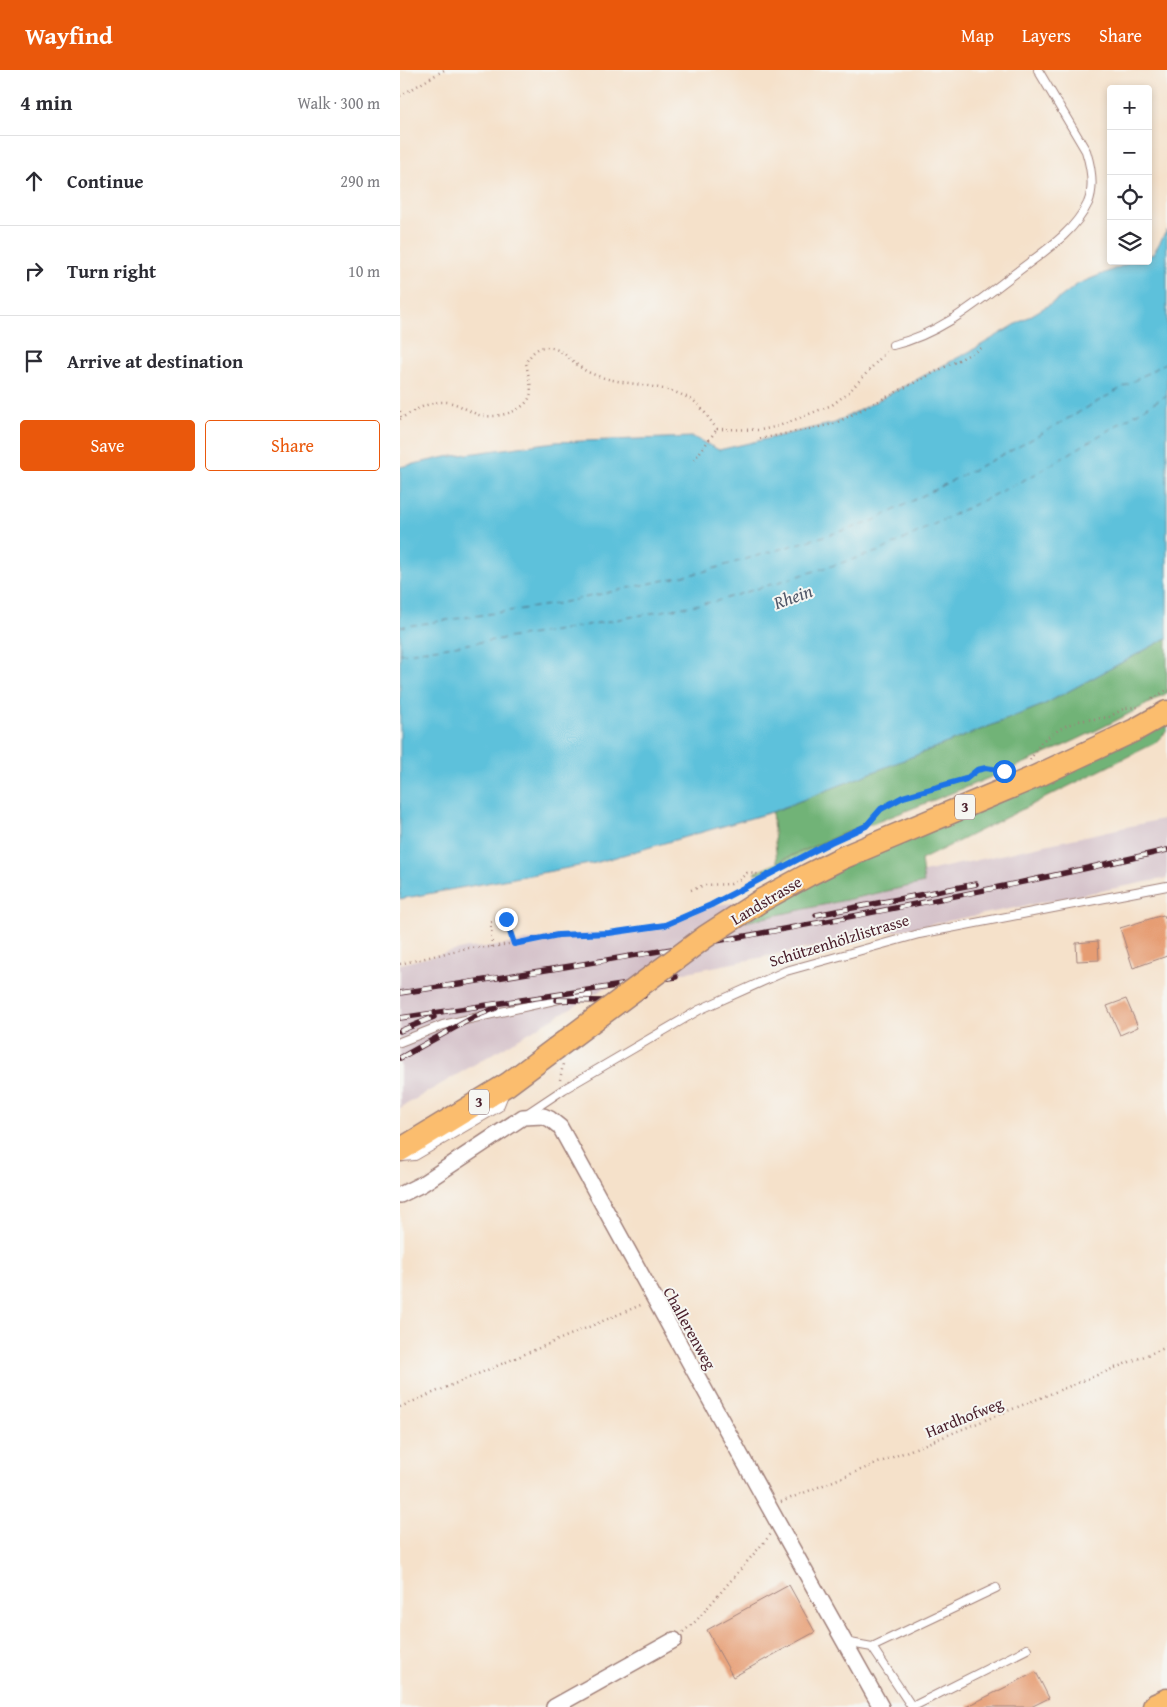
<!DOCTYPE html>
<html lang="en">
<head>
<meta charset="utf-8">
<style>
  :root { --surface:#fff; --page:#f7f7f7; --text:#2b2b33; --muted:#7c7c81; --line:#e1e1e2; --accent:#ea580c }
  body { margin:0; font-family:"Gentium Book Plus",serif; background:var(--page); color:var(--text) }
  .controls { position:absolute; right:15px; top:15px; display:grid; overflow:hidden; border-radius:5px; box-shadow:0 2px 8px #0003 }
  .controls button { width:45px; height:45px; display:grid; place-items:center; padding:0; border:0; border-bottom:1px solid var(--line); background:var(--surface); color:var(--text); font:25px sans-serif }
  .stop { position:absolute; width:15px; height:15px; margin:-11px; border:4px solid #1a73e8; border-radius:50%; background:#fff }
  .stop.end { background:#1a73e8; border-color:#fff; box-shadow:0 1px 5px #0008 }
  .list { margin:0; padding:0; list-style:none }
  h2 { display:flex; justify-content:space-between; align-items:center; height:65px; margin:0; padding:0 20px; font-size:21px }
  h2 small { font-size:16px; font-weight:400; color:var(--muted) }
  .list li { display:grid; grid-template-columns:32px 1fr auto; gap:15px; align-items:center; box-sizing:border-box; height:90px; padding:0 20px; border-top:1px solid var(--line) }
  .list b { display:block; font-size:19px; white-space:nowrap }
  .list em { font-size:16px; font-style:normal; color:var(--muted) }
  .actions { display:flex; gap:10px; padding:15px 20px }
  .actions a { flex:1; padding:11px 0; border:1px solid var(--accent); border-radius:5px; text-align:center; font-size:18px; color:var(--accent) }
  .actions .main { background:var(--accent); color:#fff }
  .icon { flex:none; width:28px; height:28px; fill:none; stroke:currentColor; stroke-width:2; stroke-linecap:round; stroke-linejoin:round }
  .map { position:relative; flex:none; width:767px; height:1637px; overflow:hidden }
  header { display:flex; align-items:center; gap:30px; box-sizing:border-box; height:70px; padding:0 25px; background:var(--accent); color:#fff }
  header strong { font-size:24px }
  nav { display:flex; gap:28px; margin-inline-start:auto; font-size:18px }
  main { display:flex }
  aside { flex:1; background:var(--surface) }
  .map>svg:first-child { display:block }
  .industrial { fill:#d2bdc6 }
  .green { fill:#8cd18b; stroke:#6b785b }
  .forest { fill:#71b377; stroke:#5e6951 }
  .water { fill:#5dc1db; stroke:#547083 }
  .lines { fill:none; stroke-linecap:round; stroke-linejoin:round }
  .ferry { stroke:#515869; stroke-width:1; stroke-dasharray:6 5; stroke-linecap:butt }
  .building { fill:#e69c72 }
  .lane-casing { stroke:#a0807a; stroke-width:10 }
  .street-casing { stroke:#a0807a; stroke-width:18 }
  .primary-casing { stroke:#a0807a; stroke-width:25 }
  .highway-casing { stroke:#a0807a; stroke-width:29 }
  .path { stroke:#a0807a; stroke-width:2.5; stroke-dasharray:1 4; stroke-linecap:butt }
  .lane { stroke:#fff; stroke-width:8 }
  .street { stroke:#fff; stroke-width:15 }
  .primary { stroke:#fbbd6e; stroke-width:22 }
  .highway { stroke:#fbbd6e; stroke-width:26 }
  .rail-casing { stroke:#4a1f2b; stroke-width:5.5 }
  .rail { stroke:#f6f6f2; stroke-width:4; stroke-dasharray:11; stroke-linecap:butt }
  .primary-bridge-casing { stroke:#a0807a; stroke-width:25; stroke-linecap:butt }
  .primary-bridge { stroke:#fbbd6e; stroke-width:22 }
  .route { stroke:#1a73e8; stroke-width:6 }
  .labels { text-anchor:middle; stroke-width:4; stroke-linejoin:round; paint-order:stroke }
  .shield { fill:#f6f6f2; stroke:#7e6067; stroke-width:1 }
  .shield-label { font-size:15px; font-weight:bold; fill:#4a1f2b }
  .street-label { font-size:16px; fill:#4a1f2b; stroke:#f6f6f2 }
  .water-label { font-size:18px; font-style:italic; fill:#515869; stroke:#f6f6f2 }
</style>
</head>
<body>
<header>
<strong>Wayfind</strong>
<nav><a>Map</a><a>Layers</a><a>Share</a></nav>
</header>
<main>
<aside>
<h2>4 min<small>Walk · 300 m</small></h2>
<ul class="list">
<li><svg class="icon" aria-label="ahead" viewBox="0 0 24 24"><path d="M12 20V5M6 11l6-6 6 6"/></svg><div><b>Continue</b></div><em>290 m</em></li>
<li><svg class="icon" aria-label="right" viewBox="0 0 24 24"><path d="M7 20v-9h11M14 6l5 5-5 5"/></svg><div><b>Turn right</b></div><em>10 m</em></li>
<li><svg class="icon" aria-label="arrive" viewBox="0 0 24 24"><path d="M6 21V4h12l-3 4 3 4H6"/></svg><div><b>Arrive at destination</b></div></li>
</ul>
<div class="actions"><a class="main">Save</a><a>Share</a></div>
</aside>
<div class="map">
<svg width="767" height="1637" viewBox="0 0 767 1637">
  <rect width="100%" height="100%" fill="#f6f6f2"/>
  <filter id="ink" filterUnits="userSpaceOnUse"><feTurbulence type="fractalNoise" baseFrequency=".02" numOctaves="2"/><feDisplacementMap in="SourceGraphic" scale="10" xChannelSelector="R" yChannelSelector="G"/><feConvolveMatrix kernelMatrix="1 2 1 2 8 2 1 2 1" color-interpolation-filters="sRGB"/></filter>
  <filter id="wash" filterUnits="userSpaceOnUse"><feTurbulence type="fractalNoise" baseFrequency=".0096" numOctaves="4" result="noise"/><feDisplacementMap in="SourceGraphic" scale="20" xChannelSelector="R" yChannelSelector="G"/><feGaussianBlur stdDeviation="1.12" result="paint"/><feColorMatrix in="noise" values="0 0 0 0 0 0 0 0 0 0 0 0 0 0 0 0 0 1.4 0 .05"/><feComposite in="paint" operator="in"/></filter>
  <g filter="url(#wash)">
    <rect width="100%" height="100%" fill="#f5e1ca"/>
    <path class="industrial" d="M 767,748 L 767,808 L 205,918 L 0,1038 L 0,894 L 67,878 L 92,877 L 158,865 L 209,863 L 265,855 L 311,835 L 415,826 Z"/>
    <path class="green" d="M 467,754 L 397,788 L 361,803 L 354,803 Z"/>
    <path class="forest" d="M 767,568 L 767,623 C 673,677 573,715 472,754 L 466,754 L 377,792 L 372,742 L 643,635 Z
      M 767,652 L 767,661 L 755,673 L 521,790 L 524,813 L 345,852 L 419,808 Z"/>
    <path class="water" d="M 767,160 L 767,568 L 643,635 L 372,742 L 195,793 L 0,829 L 0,397 L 46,387 L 155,372 L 293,367 L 319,380 L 435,353 L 576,278 L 657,230 L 678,214 L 734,191 L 748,191 L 748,186 L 753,184 Z"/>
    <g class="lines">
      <path class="ferry" d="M 0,557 L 156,534 L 302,502 L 469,453 L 618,377 L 767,292
        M 0,584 L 155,561 L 317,531 L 480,481 L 632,406 L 767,325"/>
    </g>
    <g id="blocks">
      <path class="building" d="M 763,845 L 767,857 L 767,886 L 733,898 L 720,858 Z
        M 698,871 L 699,890 L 677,891 L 676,873 Z
        M 726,929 L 738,957 L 720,965 L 707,936 Z
        M 389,1515 L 415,1562 L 333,1607 L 307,1560 Z
        M 636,1602 L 649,1628 L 631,1637 L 566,1637 Z"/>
    </g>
  </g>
  <g filter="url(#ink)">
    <use href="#blocks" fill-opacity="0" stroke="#a0807a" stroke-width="1"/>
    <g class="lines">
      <defs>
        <path id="lane" d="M 493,275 C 541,264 580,230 617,202 C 643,182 674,163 688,133 C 695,116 691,97 686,81 L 638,0
          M 0,972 L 43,955 L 159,929 L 188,925
          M 128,1043 L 164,1019 L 299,940 L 386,901 L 519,864 L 767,816
          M 2,1087 L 15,1086 L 99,1037 L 105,1022
          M 445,1572 L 472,1577 L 596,1518
          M 472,1577 L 512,1637
          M 512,1637 L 627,1579"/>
        <path id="street" d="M 0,1125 L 22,1114 L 123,1047 L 143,1046 L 150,1049 L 160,1057 L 379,1455 L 481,1637
          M 154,1637 L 274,1570"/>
        <path id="primary" d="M 362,830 L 408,805 L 444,787 L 635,707 L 735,660 L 767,642
          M 0,1080 L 108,1014 L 155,979"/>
        <path id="highway" d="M 756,1637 L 767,1632"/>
      </defs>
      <use href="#lane" class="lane-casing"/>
      <use href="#street" class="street-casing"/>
      <use href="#primary" class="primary-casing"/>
      <use href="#highway" class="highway-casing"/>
      <path class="path" d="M 0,26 L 44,0
        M 0,341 L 1,348
        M 0,349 C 13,341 28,332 43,332 C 56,331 67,341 79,345 C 93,349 124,343 130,326 C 133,318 127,302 126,292 C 131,285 136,277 146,277 C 165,278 173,295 188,302 C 222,318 264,311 295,332 C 303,338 310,351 317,359
        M 317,359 L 361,360 L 379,356 L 432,335 L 449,322 L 486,282
        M 360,369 L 434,354 L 582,278
        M 294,390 L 317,359
        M 752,629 L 767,620
        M 630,690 L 642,671 L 663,657 L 678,651 L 709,647 L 725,638 L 739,637
        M 291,820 L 305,815 L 331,814 L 338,811 L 347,803 L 365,805
        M 92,877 L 91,852 L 106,849 L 114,874
        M 0,894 L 67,878 L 92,877 L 158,865 L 209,863 L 265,855 L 311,835 L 431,772 L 466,756 L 481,739 L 503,727 L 565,709 L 577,700 L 586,698 L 604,701
        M 160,1010 L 163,994
        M 0,1337 L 243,1234
        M 381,1432 L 767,1277
        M 283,1562 L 296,1551 L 371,1464"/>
      <use href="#lane" class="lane"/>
      <use href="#street" class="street"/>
      <use href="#primary" class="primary"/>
      <use href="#highway" class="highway"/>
      <defs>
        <path id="rail" d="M 416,845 L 576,814
          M 0,923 C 257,884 514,839 767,780
          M 157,930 L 203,931 L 244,926
          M 0,948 L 276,907
          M 0,961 L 34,947
          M 0,988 L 74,947 L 96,938"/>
      </defs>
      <use href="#rail" class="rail-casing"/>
      <use href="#rail" class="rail"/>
      <defs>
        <path id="primary-bridge" d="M 155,979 L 305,867 L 362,830"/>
      </defs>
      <use href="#primary-bridge" class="primary-bridge-casing"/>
      <use href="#primary-bridge" class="primary-bridge"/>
    </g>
  </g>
  <g class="lines" filter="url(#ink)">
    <path class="route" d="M 106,849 L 114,874 L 158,865 L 209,863 L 265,855 L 311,835 L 431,772 L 466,756 L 481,739 L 503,727 L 566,709 L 577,700 L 586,698 L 604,701"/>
  </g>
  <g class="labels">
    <g class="shield">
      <rect x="555" y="724.5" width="20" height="25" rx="4"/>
      <rect x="69" y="1019.5" width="20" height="25" rx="4"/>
    </g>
    <g class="shield-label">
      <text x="565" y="742">3</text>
      <text x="79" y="1037">3</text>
    </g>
    <g class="street-label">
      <text transform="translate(366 830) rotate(-31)" y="6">Landstrasse</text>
      <text transform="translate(439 870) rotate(-17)" y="6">Schützenhölzlistrasse</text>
      <text transform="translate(290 1258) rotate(61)" y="6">Challerenweg</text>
      <text transform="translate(564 1347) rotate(-22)" y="6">Hardhofweg</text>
    </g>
    <g class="water-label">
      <text transform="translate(393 527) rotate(-20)" y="6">Rhein</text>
    </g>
  </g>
</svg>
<div class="controls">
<button>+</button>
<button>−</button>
<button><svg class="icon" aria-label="locate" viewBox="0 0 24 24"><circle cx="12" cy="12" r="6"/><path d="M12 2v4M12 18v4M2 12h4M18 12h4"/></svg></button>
<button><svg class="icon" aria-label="layers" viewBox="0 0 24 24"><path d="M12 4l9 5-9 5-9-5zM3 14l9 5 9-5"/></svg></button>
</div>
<div class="stop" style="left:604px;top:701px"></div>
<div class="stop end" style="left:106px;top:849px"></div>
</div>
</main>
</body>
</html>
